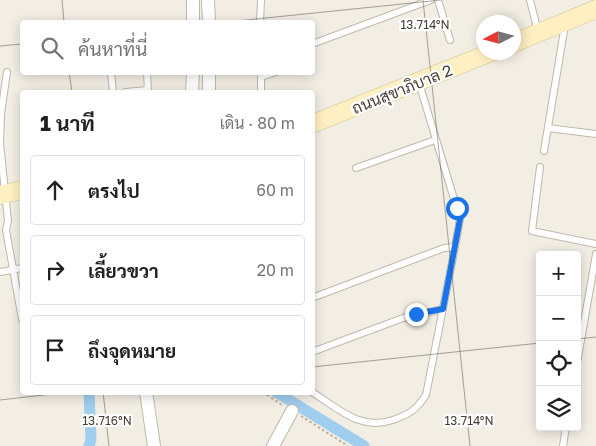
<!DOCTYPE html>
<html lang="th">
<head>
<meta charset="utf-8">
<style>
  :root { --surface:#fff; --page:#f2f2f2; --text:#202124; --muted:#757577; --line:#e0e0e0 }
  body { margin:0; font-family:"Golos Text",Sarabun,sans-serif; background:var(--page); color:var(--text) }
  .controls { position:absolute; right:15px; bottom:15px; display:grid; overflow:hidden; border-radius:5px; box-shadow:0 2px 12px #0003 }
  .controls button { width:45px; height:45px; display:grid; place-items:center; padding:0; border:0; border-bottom:1px solid var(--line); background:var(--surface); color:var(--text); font:25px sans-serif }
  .compass { position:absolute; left:476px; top:15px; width:45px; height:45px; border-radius:50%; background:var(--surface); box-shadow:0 2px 12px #0003; rotate:264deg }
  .stop { position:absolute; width:15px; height:15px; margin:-11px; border:4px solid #1a73e8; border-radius:50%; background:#fff }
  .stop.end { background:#1a73e8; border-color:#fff; box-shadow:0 1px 5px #0008 }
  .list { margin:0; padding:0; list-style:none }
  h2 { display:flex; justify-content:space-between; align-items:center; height:65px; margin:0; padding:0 20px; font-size:21px }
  h2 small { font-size:16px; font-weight:400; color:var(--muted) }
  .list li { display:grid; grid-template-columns:32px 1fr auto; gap:15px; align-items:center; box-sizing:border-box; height:70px; margin:0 10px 10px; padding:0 10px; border:1px solid var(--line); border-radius:5px }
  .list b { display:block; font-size:19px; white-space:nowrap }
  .list em { font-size:16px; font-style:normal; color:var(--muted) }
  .icon { flex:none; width:28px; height:28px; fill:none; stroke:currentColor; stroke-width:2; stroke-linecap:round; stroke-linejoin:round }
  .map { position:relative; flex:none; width:596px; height:446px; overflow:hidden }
  .search { position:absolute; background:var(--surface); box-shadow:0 2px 12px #0003; left:20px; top:20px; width:295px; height:55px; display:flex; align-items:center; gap:12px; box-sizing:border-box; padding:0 18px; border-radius:5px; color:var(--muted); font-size:19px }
  .panel { position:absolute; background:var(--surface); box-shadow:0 2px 12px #0003; left:20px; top:90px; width:295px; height:305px; border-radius:5px }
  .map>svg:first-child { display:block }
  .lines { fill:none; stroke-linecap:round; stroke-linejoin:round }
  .canal { stroke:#a0ceee; stroke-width:11 }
  .lane-casing { stroke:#c0b8aa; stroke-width:8 }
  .street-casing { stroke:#c0b8aa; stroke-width:14 }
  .secondary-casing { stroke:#d1c294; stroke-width:19 }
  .path { stroke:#beb198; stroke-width:2; stroke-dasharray:2.5 2.5; stroke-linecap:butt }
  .lane { stroke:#fff; stroke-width:6 }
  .street { stroke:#fff; stroke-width:12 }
  .secondary { stroke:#fef0c2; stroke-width:18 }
  .route { stroke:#1a73e8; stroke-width:6 }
  .ticks { fill:none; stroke:#443e34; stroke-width:1; stroke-opacity:0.45 }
  .labels { text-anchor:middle; stroke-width:4.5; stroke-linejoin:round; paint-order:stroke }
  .street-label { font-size:16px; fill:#443e34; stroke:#fff }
  .ticks-label { font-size:12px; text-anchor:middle; fill:#443e34; stroke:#fff; stroke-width:4.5; stroke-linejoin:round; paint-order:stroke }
</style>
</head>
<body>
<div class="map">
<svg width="596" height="446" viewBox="0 0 596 446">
  <rect width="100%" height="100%" fill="#f2eee4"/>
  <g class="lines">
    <path class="canal" d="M 276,392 L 364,446
      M 89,446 L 91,440 L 89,392"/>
    <defs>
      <path id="lane" d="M 438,0 L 450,40
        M 530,0 L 538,32
        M 260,22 L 261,0
        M 312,44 L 431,0
        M 7,72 L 1,114 L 0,143 L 8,221 L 6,230 L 22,319
        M 111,72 L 113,92
        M 147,72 L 148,92
        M 419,83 L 460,219 L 455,247
        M 126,92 L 147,90
        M 261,92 L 261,77 L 276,72
        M 548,128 L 596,134
        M 544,151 L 565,25
        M 540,167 L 532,231 L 596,244
        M 356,168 L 435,140
        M 0,272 L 22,268
        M 312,298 L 444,248 L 455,247 L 426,395 C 415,411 411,413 393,420 C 360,431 339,409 312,392
        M 312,352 L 403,318 L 443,309
        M 577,363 L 596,254
        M 563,446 L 566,427"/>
      <path id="street" d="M 208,0 L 209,22
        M 193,22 L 193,0
        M 209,72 L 209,92
        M 192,92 L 193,72
        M 146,392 L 154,446
        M 273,446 L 292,411"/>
      <path id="secondary" d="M 514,43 L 596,9
        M 312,124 L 492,52
        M 0,195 L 22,190"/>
    </defs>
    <use href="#lane" class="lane-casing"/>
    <use href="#street" class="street-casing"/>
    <use href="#secondary" class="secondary-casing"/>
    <path class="path" d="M 263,392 L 282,405
      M 301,416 L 348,446"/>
    <use href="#lane" class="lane"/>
    <use href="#street" class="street"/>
    <use href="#secondary" class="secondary"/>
  </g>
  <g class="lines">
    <path class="route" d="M 416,314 L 443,309 L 458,230 L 460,219 L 457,208"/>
  </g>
  <path class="ticks" d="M 62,0 L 64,22M 423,0 L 470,446M 227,22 L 441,0M 0,46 L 22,44M 69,72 L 72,92M 577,339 L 596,337M 312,367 L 540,343M 103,392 L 109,446M 0,400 L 70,392"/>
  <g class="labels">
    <g class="street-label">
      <text transform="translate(402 89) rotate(-22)" y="6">ถนนสุขาภิบาล 2</text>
    </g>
  </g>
  <g class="ticks-label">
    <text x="425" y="29">13.714°N</text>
    <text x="107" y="425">13.716°N</text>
    <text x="469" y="425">13.714°N</text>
  </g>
</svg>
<div class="controls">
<button>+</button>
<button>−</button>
<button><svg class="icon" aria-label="locate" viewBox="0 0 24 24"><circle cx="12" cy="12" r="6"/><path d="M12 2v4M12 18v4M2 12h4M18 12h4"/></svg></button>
<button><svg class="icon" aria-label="layers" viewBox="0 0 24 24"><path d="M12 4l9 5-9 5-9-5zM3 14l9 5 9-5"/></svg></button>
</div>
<svg class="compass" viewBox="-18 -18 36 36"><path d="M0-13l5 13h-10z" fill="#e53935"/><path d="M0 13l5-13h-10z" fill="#757577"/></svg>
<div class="stop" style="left:457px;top:208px"></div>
<div class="stop end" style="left:416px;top:314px"></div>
<div class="search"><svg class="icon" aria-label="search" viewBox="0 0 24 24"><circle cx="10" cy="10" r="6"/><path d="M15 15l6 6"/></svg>ค้นหาที่นี่</div>
<section class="panel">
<h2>1 นาที<small>เดิน · 80 m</small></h2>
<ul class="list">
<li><svg class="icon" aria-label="ahead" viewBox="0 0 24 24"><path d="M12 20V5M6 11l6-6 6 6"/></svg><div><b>ตรงไป</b></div><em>60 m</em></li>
<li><svg class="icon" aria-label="right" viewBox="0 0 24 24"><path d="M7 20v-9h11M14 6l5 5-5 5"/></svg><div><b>เลี้ยวขวา</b></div><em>20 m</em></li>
<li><svg class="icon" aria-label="arrive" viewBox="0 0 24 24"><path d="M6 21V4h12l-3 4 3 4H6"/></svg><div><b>ถึงจุดหมาย</b></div></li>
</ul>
</section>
</div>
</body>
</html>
